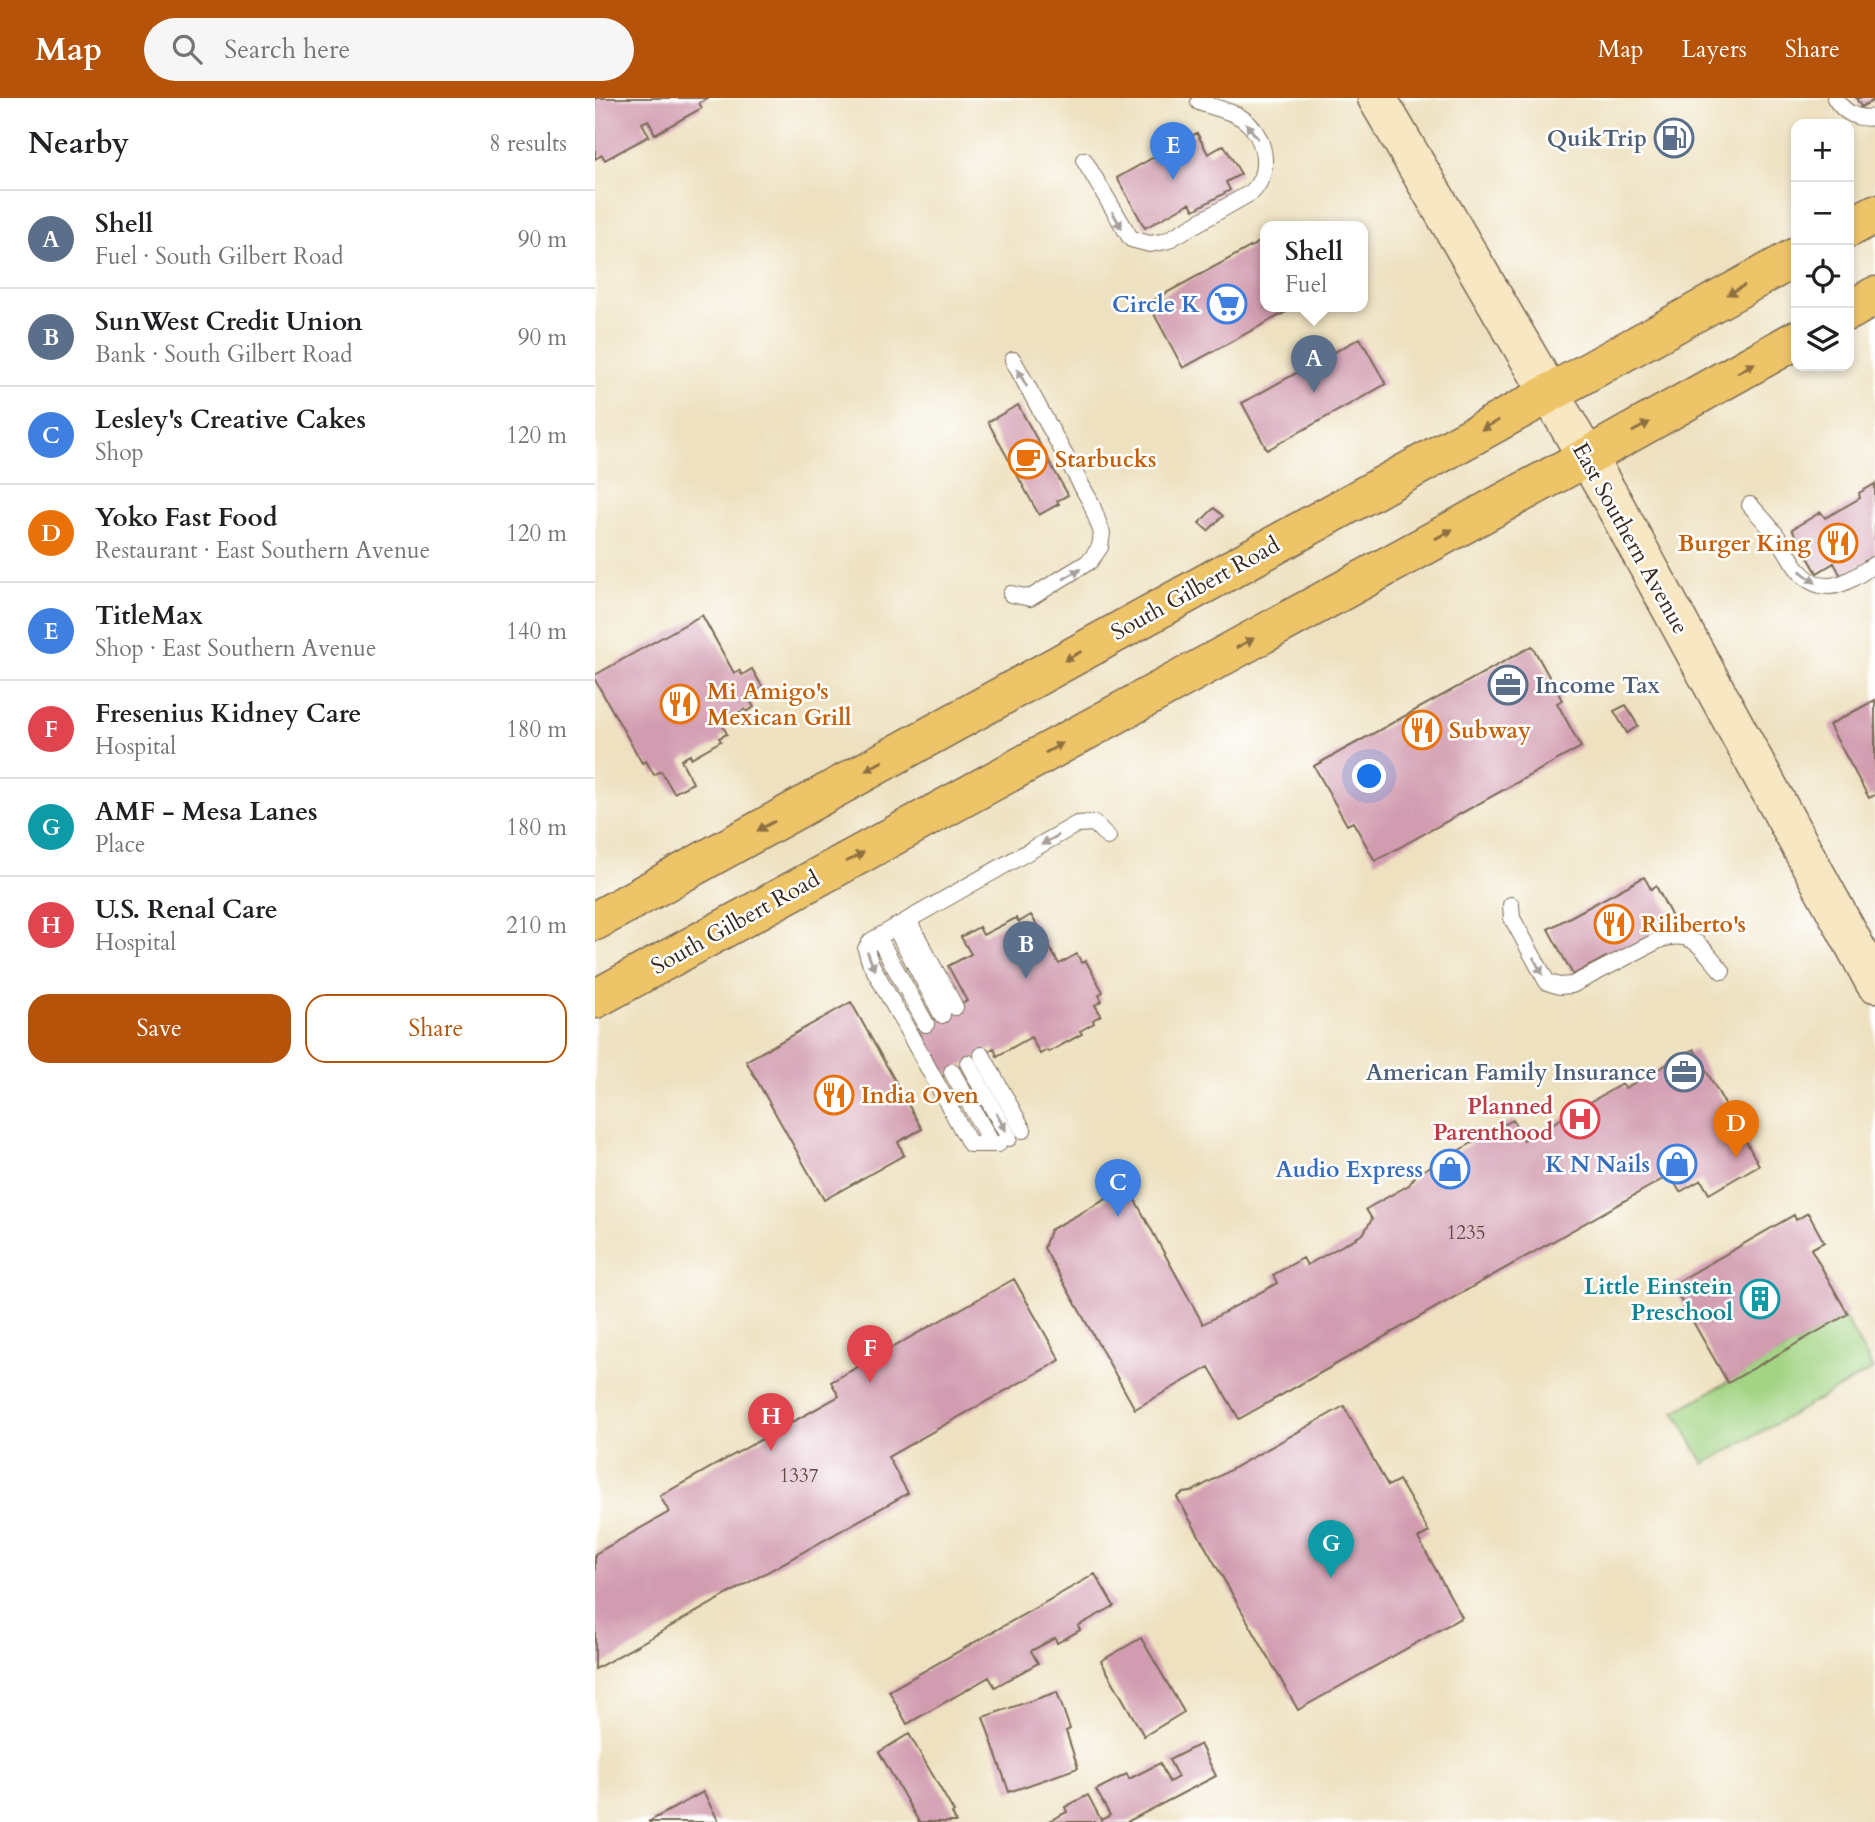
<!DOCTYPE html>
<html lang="en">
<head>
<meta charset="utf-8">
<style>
  :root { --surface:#fff; --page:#f6f6f6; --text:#202124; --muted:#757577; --line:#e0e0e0; --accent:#b45309 }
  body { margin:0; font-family:Cardo,serif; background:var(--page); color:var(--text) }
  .controls { position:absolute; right:21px; top:21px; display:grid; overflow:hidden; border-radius:14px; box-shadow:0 4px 10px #0003 }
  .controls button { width:63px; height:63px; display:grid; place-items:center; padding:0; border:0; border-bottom:2px solid var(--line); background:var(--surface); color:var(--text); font:35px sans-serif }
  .you { position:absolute; left:775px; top:679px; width:24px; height:24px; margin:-18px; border:5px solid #fff; border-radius:50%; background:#1a73e8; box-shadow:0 0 0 10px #1a73e833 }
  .badge { display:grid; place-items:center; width:46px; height:46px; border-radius:50%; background:var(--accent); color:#fff; font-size:23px; font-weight:700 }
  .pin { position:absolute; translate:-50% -58px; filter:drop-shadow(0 2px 4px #0008) }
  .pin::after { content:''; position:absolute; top:37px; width:24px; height:21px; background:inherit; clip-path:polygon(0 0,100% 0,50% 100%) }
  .popup { position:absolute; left:665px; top:123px; width:108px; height:91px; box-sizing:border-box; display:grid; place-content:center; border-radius:14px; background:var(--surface); filter:drop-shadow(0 2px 5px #0005); font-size:23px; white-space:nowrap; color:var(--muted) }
  .popup b { font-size:26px; color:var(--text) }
  .popup::after { content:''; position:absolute; left:50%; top:100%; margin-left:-14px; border:14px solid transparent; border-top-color:var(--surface) }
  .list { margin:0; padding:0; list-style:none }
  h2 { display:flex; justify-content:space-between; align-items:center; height:91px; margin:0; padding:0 28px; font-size:30px }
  h2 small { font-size:23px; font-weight:400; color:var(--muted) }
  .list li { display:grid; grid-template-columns:46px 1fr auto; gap:21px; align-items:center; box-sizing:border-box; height:98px; padding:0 28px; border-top:2px solid var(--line) }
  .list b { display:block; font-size:26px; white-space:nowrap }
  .list p { margin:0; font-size:23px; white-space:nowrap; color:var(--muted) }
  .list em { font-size:23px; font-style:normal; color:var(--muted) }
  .actions { display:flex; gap:14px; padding:21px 28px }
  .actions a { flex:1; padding:16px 0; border:2px solid var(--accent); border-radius:21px; text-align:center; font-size:24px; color:var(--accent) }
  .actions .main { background:var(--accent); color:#fff }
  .icon { flex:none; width:38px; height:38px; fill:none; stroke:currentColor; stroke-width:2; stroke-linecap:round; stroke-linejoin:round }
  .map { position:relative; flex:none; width:1280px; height:1724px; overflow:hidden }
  header { display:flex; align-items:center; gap:42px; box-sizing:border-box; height:98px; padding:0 35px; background:var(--accent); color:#fff }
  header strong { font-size:33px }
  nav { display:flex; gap:38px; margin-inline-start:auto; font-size:24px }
  .search { width:490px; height:63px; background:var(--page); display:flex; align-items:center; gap:18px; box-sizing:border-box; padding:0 24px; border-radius:38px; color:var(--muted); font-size:26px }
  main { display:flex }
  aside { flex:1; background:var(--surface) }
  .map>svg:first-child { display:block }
  .green { fill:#a3d484; stroke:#6f7f51; stroke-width:2 }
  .building { fill:#d29cb0 }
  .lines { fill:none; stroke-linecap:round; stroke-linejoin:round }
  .service-casing { stroke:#7a6a57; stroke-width:18 }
  .secondary-casing { stroke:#7a6a57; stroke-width:41 }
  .primary-casing { stroke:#7a6a57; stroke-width:41 }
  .service { stroke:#fff; stroke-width:16 }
  .secondary { stroke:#f8e7c3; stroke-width:38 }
  .primary { stroke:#eec469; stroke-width:38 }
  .oneway { fill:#a79f9a }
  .oneway2 { fill:#8c6f40 }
  .labels { text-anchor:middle; stroke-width:5; stroke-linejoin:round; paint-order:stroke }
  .number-label { font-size:19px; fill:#614642 }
  .service-label { font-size:23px; font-weight:bold; fill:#4e5e75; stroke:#fff; text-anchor:end }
  .shop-label { font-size:23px; font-weight:bold; fill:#366cbe; stroke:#fff; text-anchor:end }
  .food-label { font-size:23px; font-weight:bold; fill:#c56008; stroke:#fff; text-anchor:start }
  .street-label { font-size:23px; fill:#3b2a1e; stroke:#fff }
  .health-label { font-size:23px; font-weight:bold; fill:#be3a42; stroke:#fff; text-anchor:end }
  .culture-label { font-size:23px; font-weight:bold; fill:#0d838f; stroke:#fff; text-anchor:end }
</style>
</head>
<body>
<header>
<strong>Map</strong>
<div class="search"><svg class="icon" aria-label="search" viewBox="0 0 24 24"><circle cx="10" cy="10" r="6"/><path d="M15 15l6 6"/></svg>Search here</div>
<nav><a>Map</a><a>Layers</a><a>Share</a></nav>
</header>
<main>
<aside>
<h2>Nearby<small>8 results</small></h2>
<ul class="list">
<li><span class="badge" style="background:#5c6f8a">A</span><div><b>Shell</b><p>Fuel · South Gilbert Road</p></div><em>90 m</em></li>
<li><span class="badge" style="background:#5c6f8a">B</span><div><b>SunWest Credit Union</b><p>Bank · South Gilbert Road</p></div><em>90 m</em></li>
<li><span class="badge" style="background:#3f7fe0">C</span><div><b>Lesley's Creative Cakes</b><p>Shop</p></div><em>120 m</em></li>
<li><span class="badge" style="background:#e8710a">D</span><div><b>Yoko Fast Food</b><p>Restaurant · East Southern Avenue</p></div><em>120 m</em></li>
<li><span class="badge" style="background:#3f7fe0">E</span><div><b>TitleMax</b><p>Shop · East Southern Avenue</p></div><em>140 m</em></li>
<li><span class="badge" style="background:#e0444e">F</span><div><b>Fresenius Kidney Care</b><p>Hospital</p></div><em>180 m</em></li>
<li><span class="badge" style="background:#0f9aa8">G</span><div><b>AMF - Mesa Lanes</b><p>Place</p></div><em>180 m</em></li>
<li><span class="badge" style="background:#e0444e">H</span><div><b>U.S. Renal Care</b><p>Hospital</p></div><em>210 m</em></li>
</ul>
<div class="actions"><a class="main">Save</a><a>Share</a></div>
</aside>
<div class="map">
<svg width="1280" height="1724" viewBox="0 0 1280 1724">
  <rect width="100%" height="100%" fill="#fff"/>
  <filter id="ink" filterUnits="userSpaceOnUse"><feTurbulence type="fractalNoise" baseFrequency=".0143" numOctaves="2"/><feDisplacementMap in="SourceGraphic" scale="14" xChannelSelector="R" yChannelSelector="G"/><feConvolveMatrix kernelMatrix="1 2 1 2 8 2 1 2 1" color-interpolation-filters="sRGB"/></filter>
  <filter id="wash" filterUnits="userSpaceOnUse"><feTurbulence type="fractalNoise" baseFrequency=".00686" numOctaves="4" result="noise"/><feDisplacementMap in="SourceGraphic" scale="28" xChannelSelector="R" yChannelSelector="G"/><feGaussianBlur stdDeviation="1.57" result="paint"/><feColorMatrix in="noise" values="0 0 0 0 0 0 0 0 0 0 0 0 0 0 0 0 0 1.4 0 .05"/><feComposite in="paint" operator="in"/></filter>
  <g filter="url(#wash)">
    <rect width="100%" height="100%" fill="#eee1c0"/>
    <path class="green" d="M 1249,1218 L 1278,1271 L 1109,1366 L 1080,1314 Z"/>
    <g id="blocks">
      <path class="building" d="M 0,0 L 113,0 L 104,5 L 107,10 L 60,36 L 53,22 L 47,25 L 54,38 L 10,62 L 7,57 L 0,61 Z
        M 1261,0 L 1278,0 L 1279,2 L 1266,9 Z
        M 602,35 L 613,56 L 629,47 L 646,76 L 631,84 L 635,92 L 599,112 L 595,105 L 550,130 L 522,80 Z
        M 670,141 L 670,209 L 700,209 L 588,270 L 553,205 Z
        M 765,240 L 791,286 L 672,352 L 647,305 Z
        M 423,307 L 473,397 L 462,403 L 464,406 L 444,417 L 393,324 Z
        M 1280,386 L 1280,459 L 1246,478 L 1239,465 L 1222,475 L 1197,431 L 1226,414 L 1230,420 L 1265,400 L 1264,395 Z
        M 619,410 L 628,418 L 613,433 L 604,425 Z
        M 107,517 L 139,575 L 144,572 L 147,577 L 157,571 L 168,590 L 157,596 L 159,600 L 155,603 L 159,609 L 152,614 L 150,611 L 126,624 L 132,636 L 124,640 L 126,643 L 96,660 L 95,657 L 86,662 L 98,685 L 79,695 L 66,673 L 59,677 L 51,663 L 47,665 L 0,582 L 0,577 Z
        M 937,548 L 967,602 L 962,605 L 986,649 L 780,763 L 758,724 L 752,727 L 719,668 Z
        M 1280,602 L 1280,697 L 1274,700 L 1234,627 Z
        M 1031,607 L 1043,628 L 1032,635 L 1019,613 Z
        M 1049,779 L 1056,791 L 1061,788 L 1078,821 L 1076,823 L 1079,830 L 1071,834 L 1069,831 L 1013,862 L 1011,859 L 978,877 L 953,831 Z
        M 436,817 L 464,866 L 482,856 L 487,865 L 491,863 L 508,894 L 504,897 L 507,903 L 500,907 L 506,917 L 498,922 L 499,925 L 485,933 L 487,936 L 454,954 L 452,952 L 445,956 L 436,939 L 402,958 L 399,950 L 347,979 L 322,943 L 327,940 L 321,931 L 372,903 L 353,868 L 376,856 L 366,839 L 384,829 L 388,837 L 421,820 L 424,824 Z
        M 256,904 L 327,1031 L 303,1044 L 309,1057 L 229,1102 L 151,963 Z
        M 1099,951 L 1164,1067 L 1114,1096 L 1106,1082 L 1085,1094 L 1075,1077 L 644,1321 L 614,1269 L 540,1311 L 449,1150 L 455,1132 L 533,1089 L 608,1226 L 682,1185 L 678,1177 L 708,1160 L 712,1167 L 768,1136 L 777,1121 L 771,1111 L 814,1087 L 822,1076 L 918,1022 L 929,1042 L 1027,986 L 1030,990 Z
        M 1213,1115 L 1229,1144 L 1216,1151 L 1253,1216 L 1133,1285 L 1077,1187 L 1199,1117 L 1201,1122 Z
        M 419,1181 L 465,1262 L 293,1359 L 313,1395 L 0,1571 L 0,1456 L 74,1414 L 65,1398 L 244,1298 L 236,1284 Z
        M 749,1308 L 793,1388 L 804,1382 L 834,1434 L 823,1440 L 867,1519 L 703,1612 L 582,1399 L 588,1395 L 596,1394 Z
        M 500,1476 L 519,1508 L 483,1528 L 485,1532 L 462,1545 L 460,1540 L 436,1553 L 443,1565 L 400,1589 L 394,1579 L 312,1626 L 294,1593 Z
        M 546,1540 L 589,1614 L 549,1638 L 506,1563 Z
        M 462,1594 L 475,1631 L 471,1633 L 483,1670 L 414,1694 L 388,1619 Z
        M 314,1636 L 359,1714 L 357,1715 L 361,1724 L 324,1724 L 284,1654 Z
        M 605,1646 L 621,1678 L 532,1724 L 452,1724 L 472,1714 L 470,1709 L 493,1697 L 506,1722 L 515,1717 L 501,1692 L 532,1676 L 534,1681 L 565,1665 L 574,1684 L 583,1679 L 574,1662 Z
        M 108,1694 L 124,1724 L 53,1724 Z"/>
    </g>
  </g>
  <g filter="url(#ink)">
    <use href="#blocks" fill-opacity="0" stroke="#7a6a57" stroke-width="2"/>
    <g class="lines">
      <defs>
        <path id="service" d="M 1240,0 C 1249,15 1263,22 1280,19
          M 489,62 L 536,141 L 555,146 L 571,143 L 657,94 C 678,73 670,34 645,19 C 633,12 617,9 604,4
          M 1155,407 C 1164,417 1173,426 1181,437 C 1196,456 1204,489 1235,488 C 1251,487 1267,474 1280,466
          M 416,496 L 435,500 L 495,463 L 505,449 L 507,435 L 496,405 L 418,262
          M 916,807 L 917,820 L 952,884 L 964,888 L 977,887 L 1064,842 C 1098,830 1107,850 1127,873
          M 313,822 L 360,909
          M 300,829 L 347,917
          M 283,839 L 331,926
          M 387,957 L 428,1032
          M 373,965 L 414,1040
          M 357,974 L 397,1046
          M 403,1046 L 375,1046 L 275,864 L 271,851 L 276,843 L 482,726 L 499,725 L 513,739"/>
        <path id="secondary" d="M 782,0 L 1018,404 L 1280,885"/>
        <path id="primary" d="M 1254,130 L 1280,116
          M 1254,213 L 1280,198
          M 0,823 L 1201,159
          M 0,901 L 992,359 L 1201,242"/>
      </defs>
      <use href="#service" class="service-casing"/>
      <use href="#secondary" class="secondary-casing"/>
      <use href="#primary" class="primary-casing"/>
      <use href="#service" class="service"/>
      <use href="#secondary" class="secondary"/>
      <use href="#primary" class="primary"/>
    </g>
    <defs><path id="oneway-solid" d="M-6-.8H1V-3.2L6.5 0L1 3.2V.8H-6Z" transform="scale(1.75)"/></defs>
    <g class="oneway">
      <use href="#oneway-solid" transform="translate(657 33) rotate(-127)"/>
      <use href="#oneway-solid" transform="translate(522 122) rotate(61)"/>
      <use href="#oneway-solid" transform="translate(427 280) rotate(-119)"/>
      <use href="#oneway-solid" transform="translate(477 476) rotate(-31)"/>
      <use href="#oneway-solid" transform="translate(1213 479) rotate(37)"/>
      <use href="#oneway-solid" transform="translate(455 742) rotate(151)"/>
      <use href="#oneway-solid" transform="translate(276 863) rotate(69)"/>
      <use href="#oneway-solid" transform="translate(943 868) rotate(62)"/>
      <use href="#oneway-solid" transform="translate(406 1024) rotate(61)"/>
    </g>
    <g class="oneway2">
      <use href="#oneway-solid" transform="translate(1141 192) rotate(151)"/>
      <use href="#oneway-solid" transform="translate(1151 270) rotate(-29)"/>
      <use href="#oneway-solid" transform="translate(895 327) rotate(151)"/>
      <use href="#oneway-solid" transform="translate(1046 329) rotate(-29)"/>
      <use href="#oneway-solid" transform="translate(849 436) rotate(-29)"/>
      <use href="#oneway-solid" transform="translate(650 545) rotate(-29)"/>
      <use href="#oneway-solid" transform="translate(478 558) rotate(151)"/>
      <use href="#oneway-solid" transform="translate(459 650) rotate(-29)"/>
      <use href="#oneway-solid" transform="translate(279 668) rotate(151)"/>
      <use href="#oneway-solid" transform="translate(171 728) rotate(151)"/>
      <use href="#oneway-solid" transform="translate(260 759) rotate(-29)"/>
    </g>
  </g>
  <defs>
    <symbol id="fuel-ring" viewBox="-11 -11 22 22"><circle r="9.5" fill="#fff" stroke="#5c6f8a" stroke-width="1.5"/><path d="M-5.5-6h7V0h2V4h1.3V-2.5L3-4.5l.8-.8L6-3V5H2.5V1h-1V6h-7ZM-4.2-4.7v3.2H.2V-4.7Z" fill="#5c6f8a"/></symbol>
    <symbol id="supermarket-ring" viewBox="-11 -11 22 22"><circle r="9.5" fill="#fff" stroke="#3f7fe0" stroke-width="1.5"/><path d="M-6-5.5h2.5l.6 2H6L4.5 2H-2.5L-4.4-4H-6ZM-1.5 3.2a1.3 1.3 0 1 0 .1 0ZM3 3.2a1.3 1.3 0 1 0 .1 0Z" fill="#3f7fe0"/></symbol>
    <symbol id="cafe-ring" viewBox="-11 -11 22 22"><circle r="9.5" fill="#fff" stroke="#e8710a" stroke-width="1.5"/><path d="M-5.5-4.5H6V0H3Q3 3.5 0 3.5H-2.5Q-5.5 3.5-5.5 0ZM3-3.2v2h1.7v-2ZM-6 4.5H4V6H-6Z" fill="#e8710a"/></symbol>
    <symbol id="restaurant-ring" viewBox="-11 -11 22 22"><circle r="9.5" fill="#fff" stroke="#e8710a" stroke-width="1.5"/><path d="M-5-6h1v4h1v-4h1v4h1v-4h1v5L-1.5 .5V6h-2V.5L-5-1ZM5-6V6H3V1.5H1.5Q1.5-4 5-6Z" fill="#e8710a"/></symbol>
    <symbol id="office-ring" viewBox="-11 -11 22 22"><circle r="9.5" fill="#fff" stroke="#5c6f8a" stroke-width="1.5"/><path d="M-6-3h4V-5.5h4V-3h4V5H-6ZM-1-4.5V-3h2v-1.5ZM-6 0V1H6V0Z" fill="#5c6f8a"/></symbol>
    <symbol id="hospital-ring" viewBox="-11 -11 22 22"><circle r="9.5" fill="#fff" stroke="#e0444e" stroke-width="1.5"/><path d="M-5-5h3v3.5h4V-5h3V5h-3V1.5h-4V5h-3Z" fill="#e0444e"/></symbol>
    <symbol id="shop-ring" viewBox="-11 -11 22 22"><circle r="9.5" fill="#fff" stroke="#3f7fe0" stroke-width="1.5"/><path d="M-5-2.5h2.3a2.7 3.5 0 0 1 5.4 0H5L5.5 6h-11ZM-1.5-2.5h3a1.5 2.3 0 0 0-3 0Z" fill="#3f7fe0"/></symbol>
    <symbol id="building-ring" viewBox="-11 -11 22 22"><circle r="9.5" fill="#fff" stroke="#0f9aa8" stroke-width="1.5"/><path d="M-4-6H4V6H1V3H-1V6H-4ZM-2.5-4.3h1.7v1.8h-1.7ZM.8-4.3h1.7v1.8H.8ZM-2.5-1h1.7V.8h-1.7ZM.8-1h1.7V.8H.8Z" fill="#0f9aa8"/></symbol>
  </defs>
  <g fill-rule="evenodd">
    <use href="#fuel-ring" x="1057" y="18" width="44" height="44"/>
    <use href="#supermarket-ring" x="610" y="184" width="44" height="44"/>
    <use href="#cafe-ring" x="411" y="339" width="44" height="44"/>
    <use href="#restaurant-ring" x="1221" y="423" width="44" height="44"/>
    <use href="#office-ring" x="891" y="565" width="44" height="44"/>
    <use href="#restaurant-ring" x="63" y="584" width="44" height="44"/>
    <use href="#restaurant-ring" x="805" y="610" width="44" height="44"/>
    <use href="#restaurant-ring" x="997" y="804" width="44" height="44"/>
    <use href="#office-ring" x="1067" y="952" width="44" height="44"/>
    <use href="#restaurant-ring" x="217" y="975" width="44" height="44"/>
    <use href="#hospital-ring" x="963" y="999" width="44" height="44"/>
    <use href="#shop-ring" x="1060" y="1044" width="44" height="44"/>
    <use href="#shop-ring" x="833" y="1049" width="44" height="44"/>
    <use href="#building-ring" x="1143" y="1179" width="44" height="44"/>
  </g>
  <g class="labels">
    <g class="number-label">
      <text x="871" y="1141">1235</text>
      <text x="204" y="1384">1337</text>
    </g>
    <g class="service-label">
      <text x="1052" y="48">QuikTrip</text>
      <text x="940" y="595" text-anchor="start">Income Tax</text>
      <text x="1062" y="982">American Family Insurance</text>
    </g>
    <g class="shop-label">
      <text x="605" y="214">Circle K</text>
      <text x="1055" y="1074">K N Nails</text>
      <text x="828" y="1079">Audio Express</text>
    </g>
    <g class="food-label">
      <text x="460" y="369">Starbucks</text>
      <text x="1216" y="453" text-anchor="end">Burger King</text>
      <text x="112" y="601">Mi Amigo's<tspan x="112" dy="26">Mexican Grill</tspan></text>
      <text x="854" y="640">Subway</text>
      <text x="1046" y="834">Riliberto's</text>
      <text x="266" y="1005">India Oven</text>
    </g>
    <g class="street-label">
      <text transform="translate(1036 440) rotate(61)" y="8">East Southern Avenue</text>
      <text transform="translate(600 490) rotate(-29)" y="8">South Gilbert Road</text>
      <text transform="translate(140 824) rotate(-29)" y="8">South Gilbert Road</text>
    </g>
    <g class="health-label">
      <text x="958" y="1016">Planned<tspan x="958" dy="26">Parenthood</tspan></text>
    </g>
    <g class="culture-label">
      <text x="1138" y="1196">Little Einstein<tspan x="1138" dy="26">Preschool</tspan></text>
    </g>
  </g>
</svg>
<div class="controls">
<button>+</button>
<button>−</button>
<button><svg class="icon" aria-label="locate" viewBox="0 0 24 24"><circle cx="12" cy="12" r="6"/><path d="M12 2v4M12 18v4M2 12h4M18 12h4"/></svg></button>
<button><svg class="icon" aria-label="layers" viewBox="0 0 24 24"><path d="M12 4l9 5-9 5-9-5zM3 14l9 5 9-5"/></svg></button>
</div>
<div class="you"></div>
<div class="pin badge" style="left:719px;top:295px;background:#5c6f8a">A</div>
<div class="popup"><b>Shell</b>Fuel</div>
<div class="pin badge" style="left:431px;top:881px;background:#5c6f8a">B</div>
<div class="pin badge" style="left:523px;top:1119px;background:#3f7fe0">C</div>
<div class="pin badge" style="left:1141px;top:1060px;background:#e8710a">D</div>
<div class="pin badge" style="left:578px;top:82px;background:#3f7fe0">E</div>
<div class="pin badge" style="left:275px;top:1285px;background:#e0444e">F</div>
<div class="pin badge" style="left:736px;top:1480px;background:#0f9aa8">G</div>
<div class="pin badge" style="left:176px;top:1353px;background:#e0444e">H</div>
</div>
</main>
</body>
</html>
